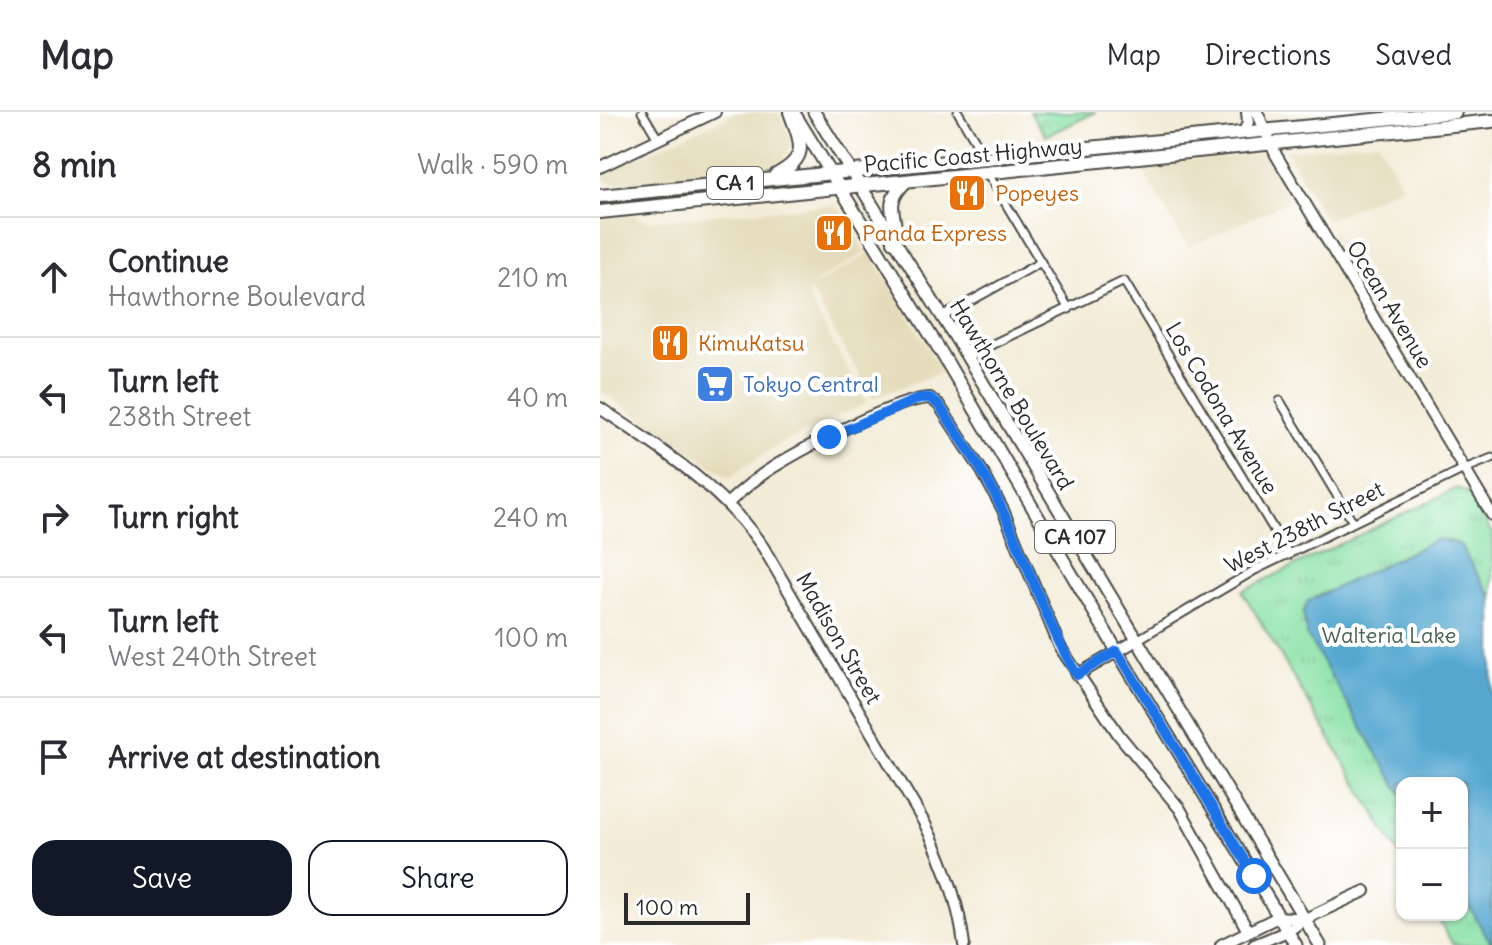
<!DOCTYPE html>
<html lang="en">
<head>
<meta charset="utf-8">
<style>
  :root { --surface:#fff; --page:#f2f2f3; --text:#2b2b33; --muted:#7c7c81; --line:#e1e1e2; --accent:#111827 }
  body { margin:0; font-family:Delius,sans-serif; background:var(--page); color:var(--text) }
  .controls { position:absolute; right:24px; bottom:24px; display:grid; overflow:hidden; border-radius:16px; box-shadow:0 2px 6px #0004 }
  .controls button { width:72px; height:72px; display:grid; place-items:center; padding:0; border:0; border-bottom:2px solid var(--line); background:var(--surface); color:var(--text); font:40px sans-serif }
  .scale { position:absolute; left:24px; bottom:20px; width:126px; box-sizing:border-box; padding-left:8px; border:4px solid #2b2b2b; border-top:0; font-size:22px; line-height:28px; white-space:nowrap; color:#2b2b2b; -webkit-text-stroke:6px #fff; paint-order:stroke }
  .stop { position:absolute; width:24px; height:24px; margin:-18px; border:6px solid #1a73e8; border-radius:50%; background:#fff }
  .stop.end { background:#1a73e8; border-color:#fff; box-shadow:0 2px 8px #0008 }
  .list { margin:0; padding:0; list-style:none }
  h2 { display:flex; justify-content:space-between; align-items:center; height:104px; margin:0; padding:0 32px; font-size:34px }
  h2 small { font-size:26px; font-weight:400; color:var(--muted) }
  .list li { display:grid; grid-template-columns:52px 1fr auto; gap:24px; align-items:center; box-sizing:border-box; height:120px; padding:0 32px; border-top:2px solid var(--line) }
  .list b { display:block; font-size:30px; white-space:nowrap }
  .list p { margin:0; font-size:26px; white-space:nowrap; color:var(--muted) }
  .list em { font-size:26px; font-style:normal; color:var(--muted) }
  .actions { display:flex; gap:16px; padding:24px 32px }
  .actions a { flex:1; padding:18px 0; border:2px solid var(--accent); border-radius:24px; text-align:center; font-size:28px; color:var(--accent) }
  .actions .main { background:var(--accent); color:#fff }
  .icon { flex:none; width:44px; height:44px; fill:none; stroke:currentColor; stroke-width:2; stroke-linecap:round; stroke-linejoin:round }
  .map { position:relative; flex:none; width:892px; height:833px; overflow:hidden }
  header { display:flex; align-items:center; gap:48px; box-sizing:border-box; height:112px; padding:0 40px; background:var(--surface); border-bottom:2px solid var(--line) }
  header strong { font-size:38px }
  nav { display:flex; gap:44px; margin-inline-start:auto; font-size:28px }
  main { display:flex }
  aside { flex:1; background:var(--surface) }
  .map>svg:first-child { display:block }
  .built { fill:#e4dbba }
  .grass { fill:url(#grass-tufts); stroke:#5a8668; stroke-width:2 }
  .water { fill:#55a7d0; stroke:#40697e; stroke-width:2 }
  .lines { fill:none; stroke-linecap:round; stroke-linejoin:round }
  .street-casing { stroke:#494845; stroke-width:11 }
  .secondary-casing { stroke:#494845; stroke-width:14 }
  .primary-casing { stroke:#494845; stroke-width:15 }
  .highway-casing { stroke:#494845; stroke-width:16 }
  .street { stroke:#fff; stroke-width:7 }
  .secondary { stroke:#fff; stroke-width:10 }
  .primary { stroke:#fff; stroke-width:11 }
  .highway { stroke:#fff; stroke-width:12 }
  .route { stroke:#1a73e8; stroke-width:10 }
  .labels { text-anchor:middle; stroke-width:8; stroke-linejoin:round; paint-order:stroke }
  .shield { fill:#fff; stroke:#6b6b6b; stroke-width:2 }
  .shield-label { font-size:20px; font-weight:bold; fill:#2b2b2b }
  .street-label { font-size:22px; fill:#2b2b2b; stroke:#fff }
  .food-label { font-size:22px; fill:#c56008; stroke:#fff; text-anchor:start }
  .shop-label { font-size:22px; fill:#366cbe; stroke:#fff; text-anchor:start }
  .park-label { font-size:22px; fill:#476250; stroke:#fff }
</style>
</head>
<body>
<header>
<strong>Map</strong>
<nav><a>Map</a><a>Directions</a><a>Saved</a></nav>
</header>
<main>
<aside>
<h2>8 min<small>Walk · 590 m</small></h2>
<ul class="list">
<li><svg class="icon" aria-label="ahead" viewBox="0 0 24 24"><path d="M12 20V5M6 11l6-6 6 6"/></svg><div><b>Continue</b><p>Hawthorne Boulevard</p></div><em>210 m</em></li>
<li><svg class="icon" aria-label="left" viewBox="0 0 24 24"><path d="M17 20v-9H6M10 6l-5 5 5 5"/></svg><div><b>Turn left</b><p>238th Street</p></div><em>40 m</em></li>
<li><svg class="icon" aria-label="right" viewBox="0 0 24 24"><path d="M7 20v-9h11M14 6l5 5-5 5"/></svg><div><b>Turn right</b></div><em>240 m</em></li>
<li><svg class="icon" aria-label="left" viewBox="0 0 24 24"><path d="M17 20v-9H6M10 6l-5 5 5 5"/></svg><div><b>Turn left</b><p>West 240th Street</p></div><em>100 m</em></li>
<li><svg class="icon" aria-label="arrive" viewBox="0 0 24 24"><path d="M6 21V4h12l-3 4 3 4H6"/></svg><div><b>Arrive at destination</b></div></li>
</ul>
<div class="actions"><a class="main">Save</a><a>Share</a></div>
</aside>
<div class="map">
<svg width="892" height="833" viewBox="0 0 892 833">
  <defs>
    <pattern id="grass-tufts" width="24" height="20" patternUnits="userSpaceOnUse" patternTransform="scale(2)"><rect width="24" height="20" fill="#88e1a6"/><path d="M3 7l-1-3M5 7V3M7 7l1-3M15 17l-1-3M17 17v-4M19 17l1-3" fill="none" stroke="#76c18f"/></pattern>
  </defs>
  <rect width="100%" height="100%" fill="#fff"/>
  <filter id="ink" filterUnits="userSpaceOnUse"><feTurbulence type="fractalNoise" baseFrequency=".0125" numOctaves="2"/><feDisplacementMap in="SourceGraphic" scale="16" xChannelSelector="R" yChannelSelector="G"/><feConvolveMatrix kernelMatrix="1 2 1 2 8 2 1 2 1" color-interpolation-filters="sRGB"/></filter>
  <filter id="wash" filterUnits="userSpaceOnUse"><feTurbulence type="fractalNoise" baseFrequency=".006" numOctaves="4" result="noise"/><feDisplacementMap in="SourceGraphic" scale="32" xChannelSelector="R" yChannelSelector="G"/><feGaussianBlur stdDeviation="1.8" result="paint"/><feColorMatrix in="noise" values="0 0 0 0 0 0 0 0 0 0 0 0 0 0 0 0 0 1.4 0 .05"/><feComposite in="paint" operator="in"/></filter>
  <g filter="url(#wash)">
    <rect width="100%" height="100%" fill="#f3ecd8"/>
    <path class="built" d="M 138,0 L 178,0 L 190,22 L 192,32 L 180,55 L 12,72 L 5,68 L 1,62 Z
      M 778,29 L 802,73 L 726,109 L 686,39 Z
      M 663,41 L 691,88 L 588,136 L 540,54 Z
      M 232,93 L 240,98 L 265,141 L 216,170 L 212,175 L 271,141 L 342,260 L 273,286 L 210,178 L 209,187 L 266,291 L 178,333 L 129,365 L 0,279 L 0,106 L 31,103 L 48,109 Z"/>
    <path class="grass" d="M 430,0 L 496,0 L 446,24 Z
      M 857,376 L 868,381 L 892,421 L 892,833 L 853,833 L 836,803 L 862,803 L 862,671 L 802,671 L 802,747 L 642,479 Z"/>
    <path class="water" d="M 837,427 L 859,432 L 892,486 L 892,833 L 862,783 L 862,671 L 802,671 L 802,683 L 707,524 L 703,501 L 708,489 Z"/>
  </g>
  <g filter="url(#ink)">
    <g class="lines">
      <defs>
        <path id="street" d="M 42,0 L 58,27
          M 358,0 L 386,47
          M 388,62 L 469,197
          M 342,205 L 441,150
          M 366,245 L 524,169 L 689,443
          M 680,289 L 753,410
          M 537,528 L 655,458 L 864,357 L 892,346"/>
        <path id="secondary" d="M 657,0 L 676,43 L 892,403
          M 644,20 L 648,10 L 647,0
          M 0,55 L 115,0
          M 0,296 C 61,337 120,374 163,435 L 325,712 C 344,750 359,790 364,833
          M 128,391 C 141,379 156,366 172,356 C 202,337 298,286 330,286 L 339,293 L 382,359 L 403,398 L 460,535 L 519,623 L 580,697 L 648,819
          M 477,563 L 537,528
          M 621,833 L 678,805 L 705,807
          M 654,833 L 688,819 L 705,807 L 765,779"/>
        <path id="primary" d="M 214,0 L 362,236 L 720,833
          M 194,1 L 344,245 L 517,539 L 696,833"/>
        <path id="highway" d="M 176,63 C 210,45 201,31 190,0
          M 0,84 L 855,0
          M 0,100 L 892,9
          M 294,130 C 300,103 280,95 305,70"/>
      </defs>
      <use href="#street" class="street-casing"/>
      <use href="#secondary" class="secondary-casing"/>
      <use href="#primary" class="primary-casing"/>
      <use href="#highway" class="highway-casing"/>
      <use href="#street" class="street"/>
      <use href="#secondary" class="secondary"/>
      <use href="#primary" class="primary"/>
      <use href="#highway" class="highway"/>
    </g>
  </g>
  <g class="lines" filter="url(#ink)">
    <path class="route" d="M 229,325 L 320,286 L 330,286 L 339,293 C 361,327 386,361 403,399 C 429,454 446,511 477,563 L 517,539 L 654,764"/>
  </g>
  <defs>
    <symbol id="restaurant-square" viewBox="-11 -11 22 22"><rect x="-9" y="-9" width="18" height="18" rx="4" fill="#e8710a" stroke="#fff"/><path d="M-5-6h1v4h1v-4h1v4h1v-4h1v5L-1.5 .5V6h-2V.5L-5-1ZM5-6V6H3V1.5H1.5Q1.5-4 5-6Z" fill="#fff"/></symbol>
    <symbol id="supermarket-square" viewBox="-11 -11 22 22"><rect x="-9" y="-9" width="18" height="18" rx="4" fill="#3f7fe0" stroke="#fff"/><path d="M-6-5.5h2.5l.6 2H6L4.5 2H-2.5L-4.4-4H-6ZM-1.5 3.2a1.3 1.3 0 1 0 .1 0ZM3 3.2a1.3 1.3 0 1 0 .1 0Z" fill="#fff"/></symbol>
  </defs>
  <g fill-rule="evenodd">
    <use href="#restaurant-square" x="345" y="59" width="44" height="44"/>
    <use href="#restaurant-square" x="212" y="99" width="44" height="44"/>
    <use href="#restaurant-square" x="48" y="209" width="44" height="44"/>
    <use href="#supermarket-square" x="93" y="250" width="44" height="44"/>
  </g>
  <g class="labels">
    <g class="shield">
      <rect x="107" y="55" width="56" height="32" rx="6"/>
      <rect x="435" y="409" width="80" height="32" rx="6"/>
    </g>
    <g class="shield-label">
      <text x="135" y="78">CA 1</text>
      <text x="475" y="432">CA 107</text>
    </g>
    <g class="street-label">
      <text transform="translate(373 43) rotate(-5)" y="8">Pacific Coast Highway</text>
      <text transform="translate(790 192) rotate(59)" y="8">Ocean Avenue</text>
      <text transform="translate(412 282) rotate(59)" y="8">Hawthorne Boulevard</text>
      <text transform="translate(622 296) rotate(59)" y="8">Los Codona Avenue</text>
      <text transform="translate(704 415) rotate(-27)" y="8">West 238th Street</text>
      <text transform="translate(239 526) rotate(60)" y="8">Madison Street</text>
    </g>
    <g class="food-label">
      <text x="395" y="89">Popeyes</text>
      <text x="262" y="129">Panda Express</text>
      <text x="98" y="239">KimuKatsu</text>
    </g>
    <g class="shop-label">
      <text x="143" y="280">Tokyo Central</text>
    </g>
    <g class="park-label">
      <text x="789" y="531">Walteria Lake</text>
    </g>
  </g>
</svg>
<div class="controls">
<button>+</button>
<button>−</button>
</div>
<div class="scale">100 m</div>
<div class="stop" style="left:654px;top:764px"></div>
<div class="stop end" style="left:229px;top:325px"></div>
</div>
</main>
</body>
</html>
